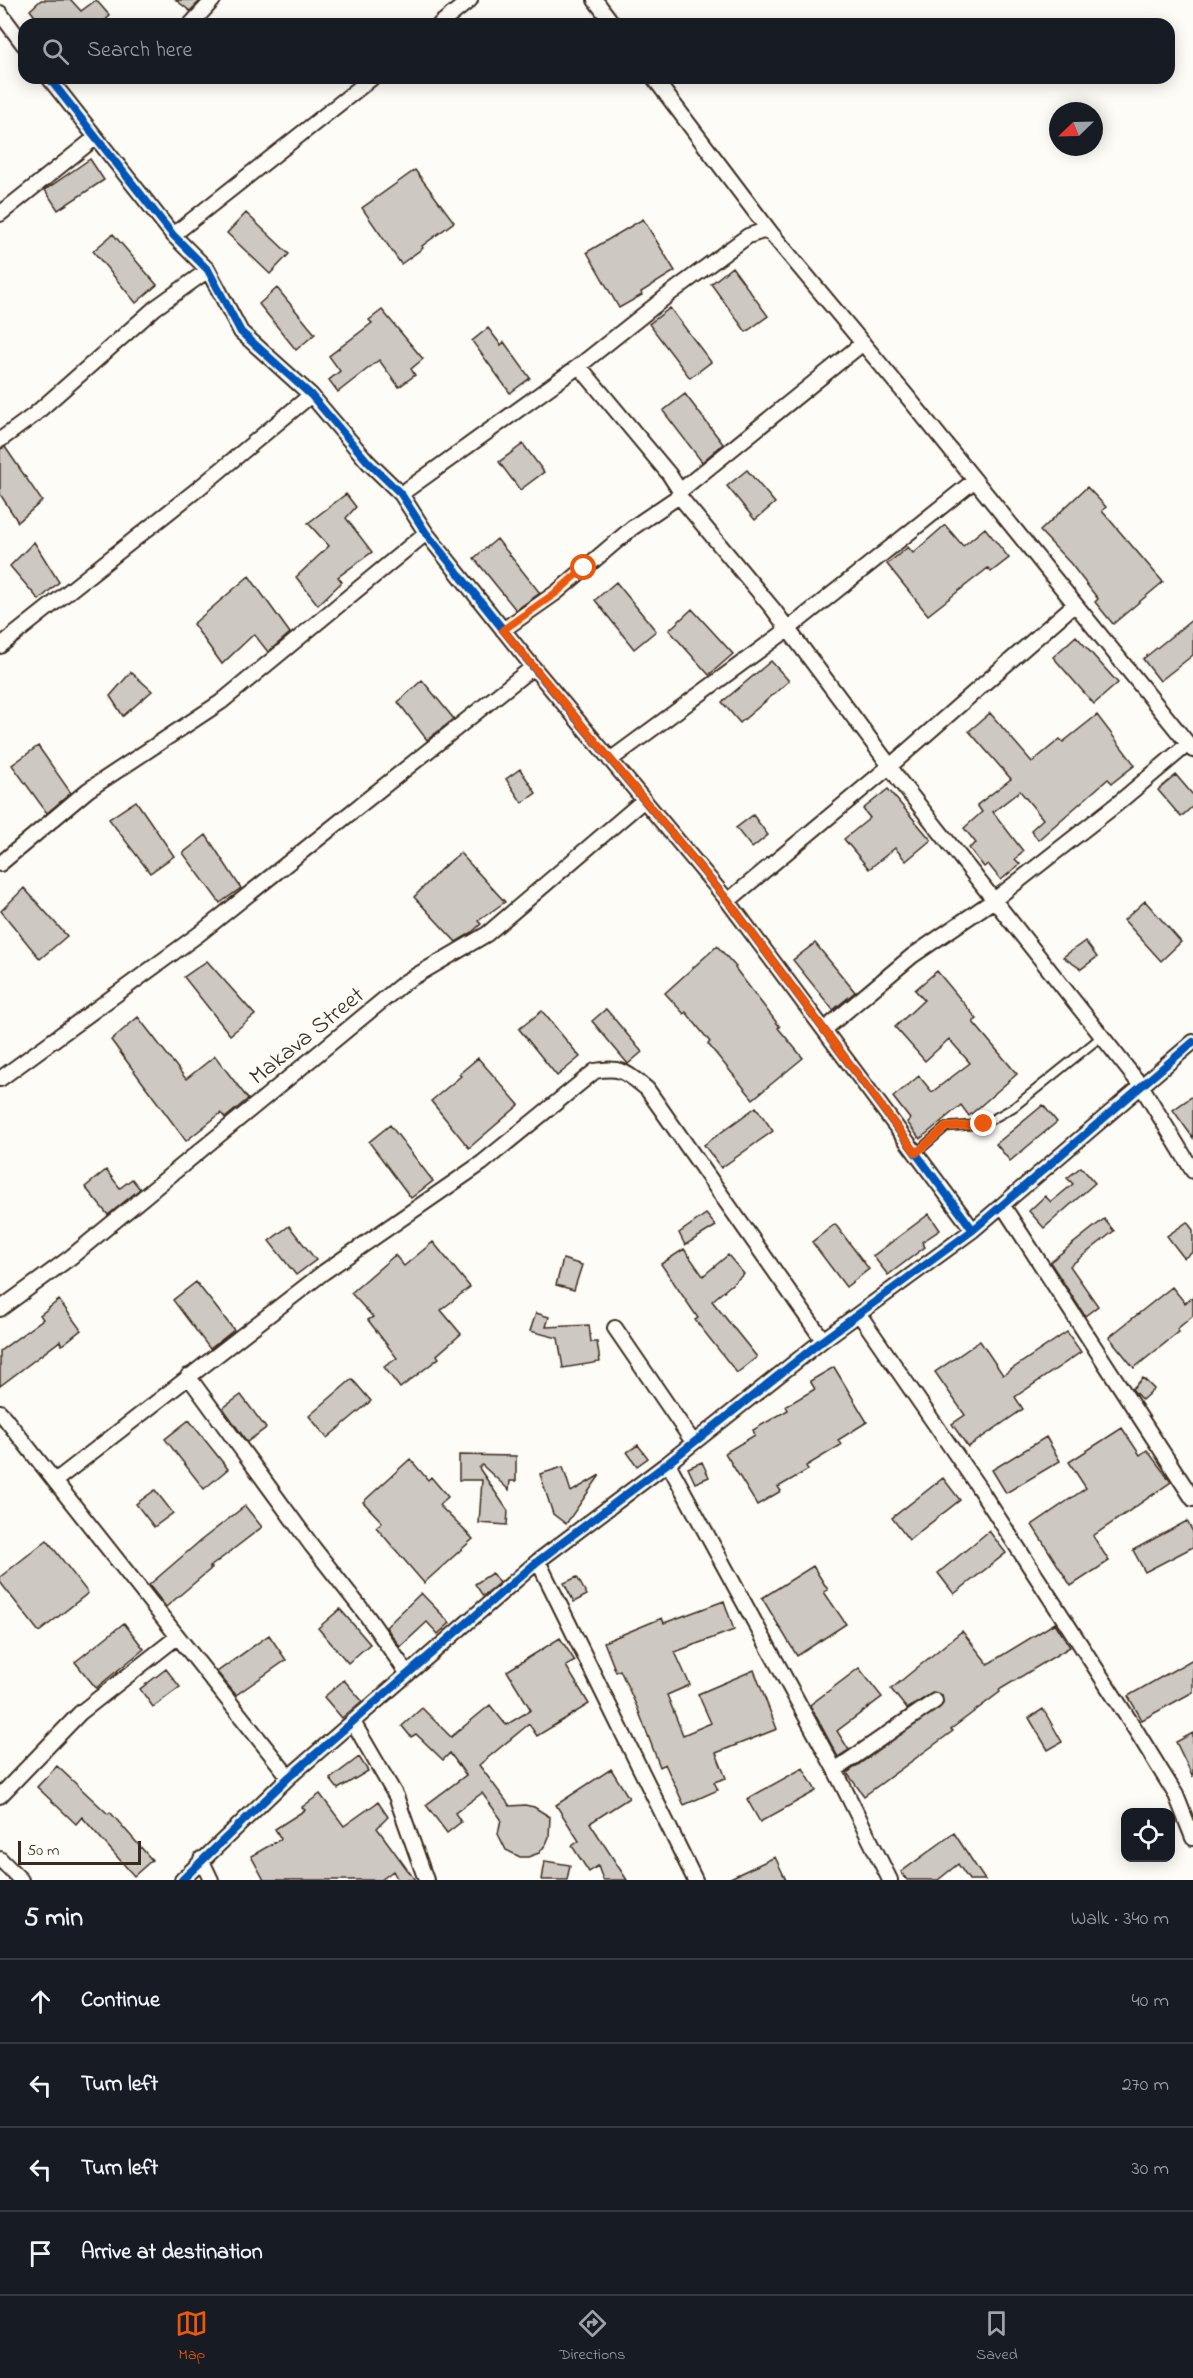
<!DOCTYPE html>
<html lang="en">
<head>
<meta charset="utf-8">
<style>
  :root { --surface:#171b24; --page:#20242c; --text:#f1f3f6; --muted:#9ea1a6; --line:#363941; --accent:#ea580c }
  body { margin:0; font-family:"Indie Flower",sans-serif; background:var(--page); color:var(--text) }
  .controls { position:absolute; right:18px; bottom:18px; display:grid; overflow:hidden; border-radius:12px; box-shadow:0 3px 15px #0003 }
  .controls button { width:54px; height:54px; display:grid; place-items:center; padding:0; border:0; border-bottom:2px solid var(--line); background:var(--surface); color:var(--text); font:30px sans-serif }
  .compass { position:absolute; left:1049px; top:102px; width:54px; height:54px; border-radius:50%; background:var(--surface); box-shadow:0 3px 15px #0003; rotate:247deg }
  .scale { position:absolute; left:18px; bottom:15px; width:123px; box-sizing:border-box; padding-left:6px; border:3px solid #3b2a1e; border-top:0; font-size:16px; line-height:21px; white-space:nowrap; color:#3b2a1e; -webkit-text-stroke:4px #fdfcf7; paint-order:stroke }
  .stop { position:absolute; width:18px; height:18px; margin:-14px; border:4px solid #ea580c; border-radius:50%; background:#fff }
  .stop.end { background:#ea580c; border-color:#fff; box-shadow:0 2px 6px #0008 }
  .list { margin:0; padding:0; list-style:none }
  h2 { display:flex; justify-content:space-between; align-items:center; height:78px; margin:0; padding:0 24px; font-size:26px }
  h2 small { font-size:20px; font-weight:400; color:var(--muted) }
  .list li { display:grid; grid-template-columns:39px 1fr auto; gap:18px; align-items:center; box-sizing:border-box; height:84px; padding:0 24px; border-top:2px solid var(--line) }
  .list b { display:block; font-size:22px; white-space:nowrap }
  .list em { font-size:20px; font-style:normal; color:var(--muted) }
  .icon { flex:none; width:33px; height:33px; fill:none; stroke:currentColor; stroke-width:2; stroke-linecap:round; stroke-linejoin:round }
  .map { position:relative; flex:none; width:1193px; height:1880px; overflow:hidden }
  .search { position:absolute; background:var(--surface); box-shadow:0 3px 15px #0003; left:18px; right:18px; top:18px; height:66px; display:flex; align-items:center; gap:15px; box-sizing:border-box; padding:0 21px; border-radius:18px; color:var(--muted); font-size:22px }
  .sheet { height:414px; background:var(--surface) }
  nav { display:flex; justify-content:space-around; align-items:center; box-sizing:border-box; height:84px; border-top:2px solid var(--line); background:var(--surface); font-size:16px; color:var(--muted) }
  nav a { display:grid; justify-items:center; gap:3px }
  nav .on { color:var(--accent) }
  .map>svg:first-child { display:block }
  .building { fill:#cdc8c2; stroke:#3b2a1e; stroke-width:1.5 }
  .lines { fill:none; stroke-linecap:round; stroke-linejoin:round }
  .lane-casing { stroke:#3b2a1e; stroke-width:11 }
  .street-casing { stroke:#3b2a1e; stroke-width:18 }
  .lane { stroke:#fdfcf7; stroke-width:7 }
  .street { stroke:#fdfcf7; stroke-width:14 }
  .cycleway-casing { stroke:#fdfcf7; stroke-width:11 }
  .cycleway { stroke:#0057b8; stroke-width:8 }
  .route { stroke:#ea580c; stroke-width:8 }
  .labels { text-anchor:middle; stroke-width:4.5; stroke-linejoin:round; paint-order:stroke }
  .street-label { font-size:24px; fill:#3b2a1e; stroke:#fdfcf7 }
</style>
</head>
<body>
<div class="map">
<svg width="1193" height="1880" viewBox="0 0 1193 1880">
  <rect width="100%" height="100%" fill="#fdfcf7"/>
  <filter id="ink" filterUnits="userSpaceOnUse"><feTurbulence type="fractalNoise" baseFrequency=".0167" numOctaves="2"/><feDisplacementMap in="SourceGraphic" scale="12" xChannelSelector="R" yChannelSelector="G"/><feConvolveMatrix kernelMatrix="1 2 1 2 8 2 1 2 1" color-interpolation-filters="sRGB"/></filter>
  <g filter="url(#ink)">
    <path class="building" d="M 41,0 L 71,0 L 81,11 L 96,0 L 110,16 L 101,24 L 41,24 L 30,10 Z
      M 176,0 L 201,0 L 190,11 Z
      M 90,159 L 104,180 L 58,210 L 45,190 Z
      M 415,170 L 454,222 L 422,246 L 423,248 L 401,264 L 362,208 Z
      M 246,213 L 289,254 L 270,274 L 227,233 Z
      M 643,219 L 675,271 L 641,292 L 642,295 L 619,308 L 587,252 Z
      M 113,234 L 157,285 L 136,303 L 93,251 Z
      M 732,267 L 768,316 L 746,332 L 711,284 Z
      M 277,288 L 315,334 L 296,350 L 259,304 Z
      M 670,308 L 711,362 L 690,378 L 649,324 Z
      M 382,310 L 423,359 L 411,369 L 415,375 L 399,387 L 379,360 L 338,392 L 329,380 L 340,371 L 329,356 L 372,323 L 369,320 Z
      M 488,328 L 501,345 L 504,342 L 530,378 L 510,393 L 472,341 Z
      M 685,394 L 723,444 L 702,462 L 663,411 Z
      M 523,444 L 544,472 L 520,490 L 499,462 Z
      M 5,447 L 42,501 L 18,522 L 0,494 L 0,449 Z
      M 747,470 L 775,503 L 755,520 L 727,486 Z
      M 1087,487 L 1106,507 L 1102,511 L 1163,582 L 1113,624 L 1095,602 L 1098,599 L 1071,564 L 1040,531 Z
      M 346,494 L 356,507 L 346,518 L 372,552 L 338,577 L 342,582 L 318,605 L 296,577 L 329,546 L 308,523 Z
      M 945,525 L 963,546 L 985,528 L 1009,558 L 991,572 L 988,568 L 928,615 L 887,564 L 908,547 L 913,553 Z
      M 497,539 L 540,593 L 516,610 L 474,558 Z
      M 34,542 L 59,582 L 39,600 L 10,566 Z
      M 249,576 L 290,633 L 268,652 L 254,634 L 222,664 L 193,624 Z
      M 616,582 L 656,631 L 634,649 L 595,600 Z
      M 692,609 L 733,654 L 709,675 L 669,630 Z
      M 1193,619 L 1193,655 L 1160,681 L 1143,659 Z
      M 1076,636 L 1118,683 L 1094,704 L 1053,657 Z
      M 771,661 L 789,681 L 740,723 L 722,702 Z
      M 131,672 L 152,691 L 123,716 L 110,696 Z
      M 422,680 L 454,719 L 427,740 L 398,702 Z
      M 990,713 L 1032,762 L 1060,739 L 1063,742 L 1097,715 L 1135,765 L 1112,783 L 1108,779 L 1038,840 L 1031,830 L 1043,819 L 1020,791 L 993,812 L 1023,851 L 1015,859 L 1020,864 L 1001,880 L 988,864 L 984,867 L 969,848 L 976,843 L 964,828 L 982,812 L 977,805 L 1011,779 L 969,731 Z
      M 38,746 L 71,793 L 47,813 L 12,765 Z
      M 520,769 L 536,793 L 522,803 L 506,779 Z
      M 1176,775 L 1193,795 L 1193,806 L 1181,817 L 1158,790 Z
      M 888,789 L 931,840 L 906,861 L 895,848 L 869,869 L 844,839 L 870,818 L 863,809 Z
      M 136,801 L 174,856 L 150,873 L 109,819 Z
      M 753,815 L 768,835 L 752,848 L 736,828 Z
      M 206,835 L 241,888 L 220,903 L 183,853 Z
      M 460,853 L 505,902 L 478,921 L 481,924 L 471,933 L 456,942 L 414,897 L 441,869 Z
      M 24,888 L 67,936 L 40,959 L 1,911 Z
      M 1145,901 L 1181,942 L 1161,961 L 1124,920 Z
      M 1085,941 L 1097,957 L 1081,969 L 1063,957 Z
      M 815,943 L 855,992 L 833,1010 L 793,960 Z
      M 717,946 L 736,967 L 735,968 L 780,1027 L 778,1028 L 803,1058 L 753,1099 L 708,1044 L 710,1042 L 686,1012 L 684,1014 L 665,993 Z
      M 207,961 L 255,1015 L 230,1035 L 184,977 Z
      M 937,971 L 977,1019 L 973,1022 L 1017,1074 L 969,1116 L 961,1105 L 920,1139 L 907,1122 L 910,1119 L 893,1097 L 919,1076 L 932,1092 L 970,1063 L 949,1039 L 925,1061 L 895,1027 L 924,1000 L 915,990 Z
      M 606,1009 L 642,1052 L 628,1064 L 592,1021 Z
      M 542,1011 L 580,1057 L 557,1076 L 519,1029 Z
      M 138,1017 L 186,1079 L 215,1056 L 248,1099 L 225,1118 L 221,1113 L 186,1141 L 111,1040 Z
      M 478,1058 L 519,1105 L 469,1148 L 431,1101 L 461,1076 L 459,1074 Z
      M 1193,1096 L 1193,1138 L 1173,1110 Z
      M 1043,1105 L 1057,1122 L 1010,1161 L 996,1144 Z
      M 756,1107 L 773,1131 L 721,1168 L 704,1145 Z
      M 390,1125 L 433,1181 L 411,1198 L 369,1142 Z
      M 1081,1167 L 1095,1183 L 1044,1228 L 1029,1211 L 1045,1196 L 1051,1202 L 1073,1184 L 1067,1178 Z
      M 106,1170 L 120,1188 L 132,1179 L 140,1189 L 108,1215 L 85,1187 Z
      M 706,1214 L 716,1226 L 685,1245 L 679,1233 Z
      M 929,1214 L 940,1230 L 922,1242 L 925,1247 L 888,1275 L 873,1256 Z
      M 1104,1219 L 1114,1231 L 1070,1266 L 1098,1306 L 1085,1316 L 1050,1262 Z
      M 1187,1222 L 1193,1230 L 1193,1252 L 1184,1258 L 1167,1236 Z
      M 835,1224 L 869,1269 L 846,1287 L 812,1242 Z
      M 289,1226 L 316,1260 L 296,1275 L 269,1241 Z
      M 433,1242 L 470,1287 L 441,1310 L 461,1334 L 437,1355 L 439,1358 L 400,1388 L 384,1367 L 397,1358 L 368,1320 L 373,1317 L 351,1293 L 395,1255 L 404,1266 Z
      M 684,1249 L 703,1276 L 728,1255 L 744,1274 L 712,1301 L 757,1357 L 737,1373 L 695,1320 L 698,1318 L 661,1264 Z
      M 563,1259 L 582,1265 L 574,1290 L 556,1285 Z
      M 196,1282 L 234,1330 L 210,1349 L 173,1300 Z
      M 1172,1287 L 1185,1303 L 1193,1297 L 1193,1316 L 1177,1329 L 1179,1332 L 1134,1368 L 1109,1337 Z
      M 59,1300 L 81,1330 L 62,1345 L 60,1341 L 0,1386 L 0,1351 L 43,1319 L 40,1315 Z
      M 536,1313 L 549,1317 L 546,1327 L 589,1325 L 591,1342 L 597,1342 L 600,1362 L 563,1368 L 558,1338 L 530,1331 Z
      M 1067,1332 L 1081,1352 L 1015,1397 L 1023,1409 L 968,1447 L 952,1424 L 965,1415 L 935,1372 L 980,1341 L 1003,1375 Z
      M 834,1367 L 867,1422 L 838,1440 L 841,1445 L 806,1466 L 808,1470 L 778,1487 L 781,1491 L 757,1505 L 725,1453 L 755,1435 L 753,1430 L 788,1410 L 786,1406 L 815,1389 L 810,1381 Z
      M 1143,1378 L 1154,1389 L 1142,1400 L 1132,1389 Z
      M 352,1379 L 371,1401 L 327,1438 L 309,1416 Z
      M 241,1395 L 266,1428 L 247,1442 L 223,1408 Z
      M 189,1420 L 228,1469 L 204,1489 L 165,1439 Z
      M 1122,1428 L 1140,1455 L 1147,1450 L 1171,1482 L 1093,1536 L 1109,1561 L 1071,1586 L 1032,1525 L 1086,1488 L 1069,1462 Z
      M 1046,1437 L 1060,1461 L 1006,1493 L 992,1470 Z
      M 638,1445 L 648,1458 L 637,1466 L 627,1452 Z
      M 459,1455 L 516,1456 L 516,1481 L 510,1481 L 509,1490 L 482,1465 L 479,1468 L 508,1511 L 507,1525 L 479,1523 L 482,1480 L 459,1480 Z
      M 410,1459 L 428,1480 L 431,1477 L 448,1497 L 439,1505 L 473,1539 L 424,1583 L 376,1527 L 382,1522 L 363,1502 Z
      M 702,1462 L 709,1477 L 695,1483 L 688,1468 Z
      M 563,1467 L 571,1492 L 600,1475 L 566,1524 L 553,1514 L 540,1474 Z
      M 943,1478 L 960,1500 L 909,1540 L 892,1518 Z
      M 155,1490 L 173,1513 L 154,1527 L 136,1504 Z
      M 245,1506 L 262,1527 L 210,1567 L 212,1568 L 166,1607 L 149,1585 L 200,1541 Z
      M 1187,1521 L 1193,1532 L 1193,1547 L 1145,1572 L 1133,1550 Z
      M 989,1531 L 1006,1553 L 954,1594 L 938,1573 Z
      M 47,1540 L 88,1593 L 39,1632 L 0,1582 L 0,1577 Z
      M 813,1566 L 828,1590 L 824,1592 L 846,1624 L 797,1656 L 762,1598 Z
      M 492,1573 L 499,1583 L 483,1596 L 475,1584 Z
      M 577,1577 L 587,1595 L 574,1602 L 564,1583 Z
      M 421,1593 L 450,1623 L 438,1634 L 427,1622 L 400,1647 L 386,1627 Z
      M 724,1601 L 734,1630 L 675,1652 L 690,1685 L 667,1695 L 683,1735 L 711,1723 L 698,1694 L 754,1670 L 777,1729 L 716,1753 L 726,1778 L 714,1782 L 718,1790 L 684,1805 L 665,1764 L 660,1767 L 637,1707 L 620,1670 L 616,1672 L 604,1642 L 662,1618 L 664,1623 Z
      M 340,1609 L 370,1644 L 348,1663 L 318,1628 Z
      M 124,1623 L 144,1649 L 96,1688 L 75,1662 Z
      M 1055,1623 L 1070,1647 L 999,1690 L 1000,1692 L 951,1729 L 953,1731 L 864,1796 L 847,1773 L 943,1704 L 942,1695 L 934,1692 L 907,1709 L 891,1689 L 962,1631 L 988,1664 Z
      M 269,1635 L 286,1660 L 236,1695 L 217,1672 Z
      M 560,1638 L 575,1661 L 566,1666 L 589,1704 L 537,1736 L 529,1724 L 479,1765 L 510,1806 L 525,1805 L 534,1807 L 550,1817 L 549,1837 L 546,1844 L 539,1853 L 528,1857 L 520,1857 L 506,1850 L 498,1834 L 501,1819 L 482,1793 L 455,1813 L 461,1822 L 447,1833 L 426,1805 L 466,1775 L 450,1753 L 443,1760 L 416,1734 L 411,1737 L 402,1726 L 422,1708 L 451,1737 L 490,1705 L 506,1725 L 531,1710 L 507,1671 Z
      M 1193,1659 L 1193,1692 L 1142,1720 L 1128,1696 Z
      M 859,1668 L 882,1697 L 837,1731 L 849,1750 L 838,1757 L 810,1705 Z
      M 166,1669 L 180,1687 L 153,1707 L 140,1689 Z
      M 344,1680 L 362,1701 L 342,1718 L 324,1697 Z
      M 1043,1709 L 1062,1742 L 1048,1750 L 1029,1718 Z
      M 1193,1733 L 1193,1777 L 1176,1742 Z
      M 359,1757 L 368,1771 L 338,1789 L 330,1779 Z
      M 57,1766 L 108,1814 L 110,1812 L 152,1860 L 134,1876 L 82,1817 L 76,1824 L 37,1787 Z
      M 803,1768 L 816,1791 L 760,1822 L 747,1799 Z
      M 611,1769 L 629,1798 L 590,1823 L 627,1880 L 603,1880 L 598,1866 L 589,1872 L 572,1846 L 579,1841 L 556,1805 Z
      M 320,1794 L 344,1826 L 378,1802 L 388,1817 L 377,1828 L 415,1880 L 398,1880 L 393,1871 L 381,1880 L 264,1880 L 251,1856 L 281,1839 L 275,1829 L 305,1810 L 302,1807 Z
      M 954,1833 L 985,1880 L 969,1880 L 958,1864 L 938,1880 L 907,1880 L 901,1872 Z
      M 775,1857 L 786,1880 L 726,1880 Z
      M 545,1861 L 570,1865 L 567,1880 L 542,1880 Z"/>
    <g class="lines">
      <defs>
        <path id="lane" d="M 916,1153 L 946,1127 L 984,1124 L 1014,1107 L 1102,1036"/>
        <path id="street" d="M 595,0 L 613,24
          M 0,13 L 24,45
          M 191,24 L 213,0
          M 440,24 L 470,0
          M 49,78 L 173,235 L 208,270 L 241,332 L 311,395 L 368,462 L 401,494 L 426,533 L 533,667 L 728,901 L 973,1230
          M 654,78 L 771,233
          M 0,214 L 95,138
          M 173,235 L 372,78
          M 0,440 L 34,415 L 155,308 L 208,270
          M 680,491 L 863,343
          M 401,494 L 579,366 L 672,292 L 748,236 L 763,231 L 771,233 L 906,395 L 1193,750
          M 679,496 L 773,609 L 890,766 L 1075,604
          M 503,630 L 557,592 L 632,528 L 679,496 L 680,491 L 669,474 L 579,366
          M 0,646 L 199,488 L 311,395
          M 610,760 L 787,630 L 975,480
          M 0,864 L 88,790 L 221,702 L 426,533
          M 728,901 L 890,766 L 899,780 L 1142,1087 L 1193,1171
          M 824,1030 L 912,956 L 994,900 L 1117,804 L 1188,744
          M 0,1079 L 199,934 L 533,667
          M 1003,1206 L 1193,1499
          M 0,1309 L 71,1257 L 405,982 L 487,934 L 644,800
          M 859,1314 L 979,1488 L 1137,1732 L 1176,1795 L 1193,1838
          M 615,1328 L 693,1442
          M 188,1376 L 312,1546 L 367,1616 L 408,1674
          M 0,1412 L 289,1777
          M 668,1463 L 835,1770 L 890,1880
          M 55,1481 L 324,1272 L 482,1163 L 595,1071 C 622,1066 627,1073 647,1089 L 823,1340
          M 538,1561 L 695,1880
          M 353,1722 L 396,1796 L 426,1880
          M 835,1770 L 935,1701
          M 0,1796 L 80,1713 L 177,1637
          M 0,1859 L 21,1880
          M 201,1859 L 211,1880
          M 182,1880 L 289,1777 L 538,1561 L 668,1463 L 823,1340 L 973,1230 L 1193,1042"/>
      </defs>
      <use href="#lane" class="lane-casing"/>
      <use href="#street" class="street-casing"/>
      <use href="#lane" class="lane"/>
      <use href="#street" class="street"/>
      <defs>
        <path id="cycleway" d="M 49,78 L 173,235 L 208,270 L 241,332 L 311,395 L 368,462 L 401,494 L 426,533 L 533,667 L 728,901 L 973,1230
          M 182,1880 L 289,1777 L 538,1561 L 668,1463 L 823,1340 L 973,1230 L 1193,1042"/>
      </defs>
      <use href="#cycleway" class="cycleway-casing"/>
      <use href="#cycleway" class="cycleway"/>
    </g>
  </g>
  <g class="lines" filter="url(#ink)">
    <path class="route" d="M 584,568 L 557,592 L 503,630 L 728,901 L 916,1153 L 946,1127 L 984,1124"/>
  </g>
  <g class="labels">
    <g class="street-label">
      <text transform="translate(306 1035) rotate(-39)" y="8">Makava Street</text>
    </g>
  </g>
</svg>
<div class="controls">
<button><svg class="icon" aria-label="locate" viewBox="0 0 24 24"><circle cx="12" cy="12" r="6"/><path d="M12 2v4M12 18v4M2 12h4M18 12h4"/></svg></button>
</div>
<svg class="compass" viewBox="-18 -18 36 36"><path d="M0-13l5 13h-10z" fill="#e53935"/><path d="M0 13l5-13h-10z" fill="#9ea1a6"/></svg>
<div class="scale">50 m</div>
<div class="stop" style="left:584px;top:568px"></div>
<div class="stop end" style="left:984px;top:1124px"></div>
<div class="search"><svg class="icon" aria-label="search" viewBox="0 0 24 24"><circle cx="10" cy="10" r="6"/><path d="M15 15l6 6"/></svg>Search here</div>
</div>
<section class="sheet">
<h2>5 min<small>Walk · 340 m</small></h2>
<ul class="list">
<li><svg class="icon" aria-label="ahead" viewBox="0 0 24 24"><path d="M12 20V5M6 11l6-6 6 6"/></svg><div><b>Continue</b></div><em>40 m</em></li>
<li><svg class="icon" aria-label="left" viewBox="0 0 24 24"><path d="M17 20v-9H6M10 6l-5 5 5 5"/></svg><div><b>Turn left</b></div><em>270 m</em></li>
<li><svg class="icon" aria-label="left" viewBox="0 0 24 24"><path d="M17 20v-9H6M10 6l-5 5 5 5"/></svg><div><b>Turn left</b></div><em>30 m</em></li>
<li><svg class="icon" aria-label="arrive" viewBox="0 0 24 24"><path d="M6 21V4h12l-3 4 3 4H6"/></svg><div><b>Arrive at destination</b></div></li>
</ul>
</section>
<nav>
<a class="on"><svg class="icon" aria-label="map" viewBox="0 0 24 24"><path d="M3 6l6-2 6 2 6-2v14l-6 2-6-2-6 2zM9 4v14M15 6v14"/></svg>Map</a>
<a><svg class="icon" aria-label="directions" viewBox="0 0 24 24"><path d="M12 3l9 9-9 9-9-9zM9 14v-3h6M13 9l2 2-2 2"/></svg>Directions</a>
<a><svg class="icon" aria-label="saved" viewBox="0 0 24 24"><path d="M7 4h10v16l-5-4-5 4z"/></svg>Saved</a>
</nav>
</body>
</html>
